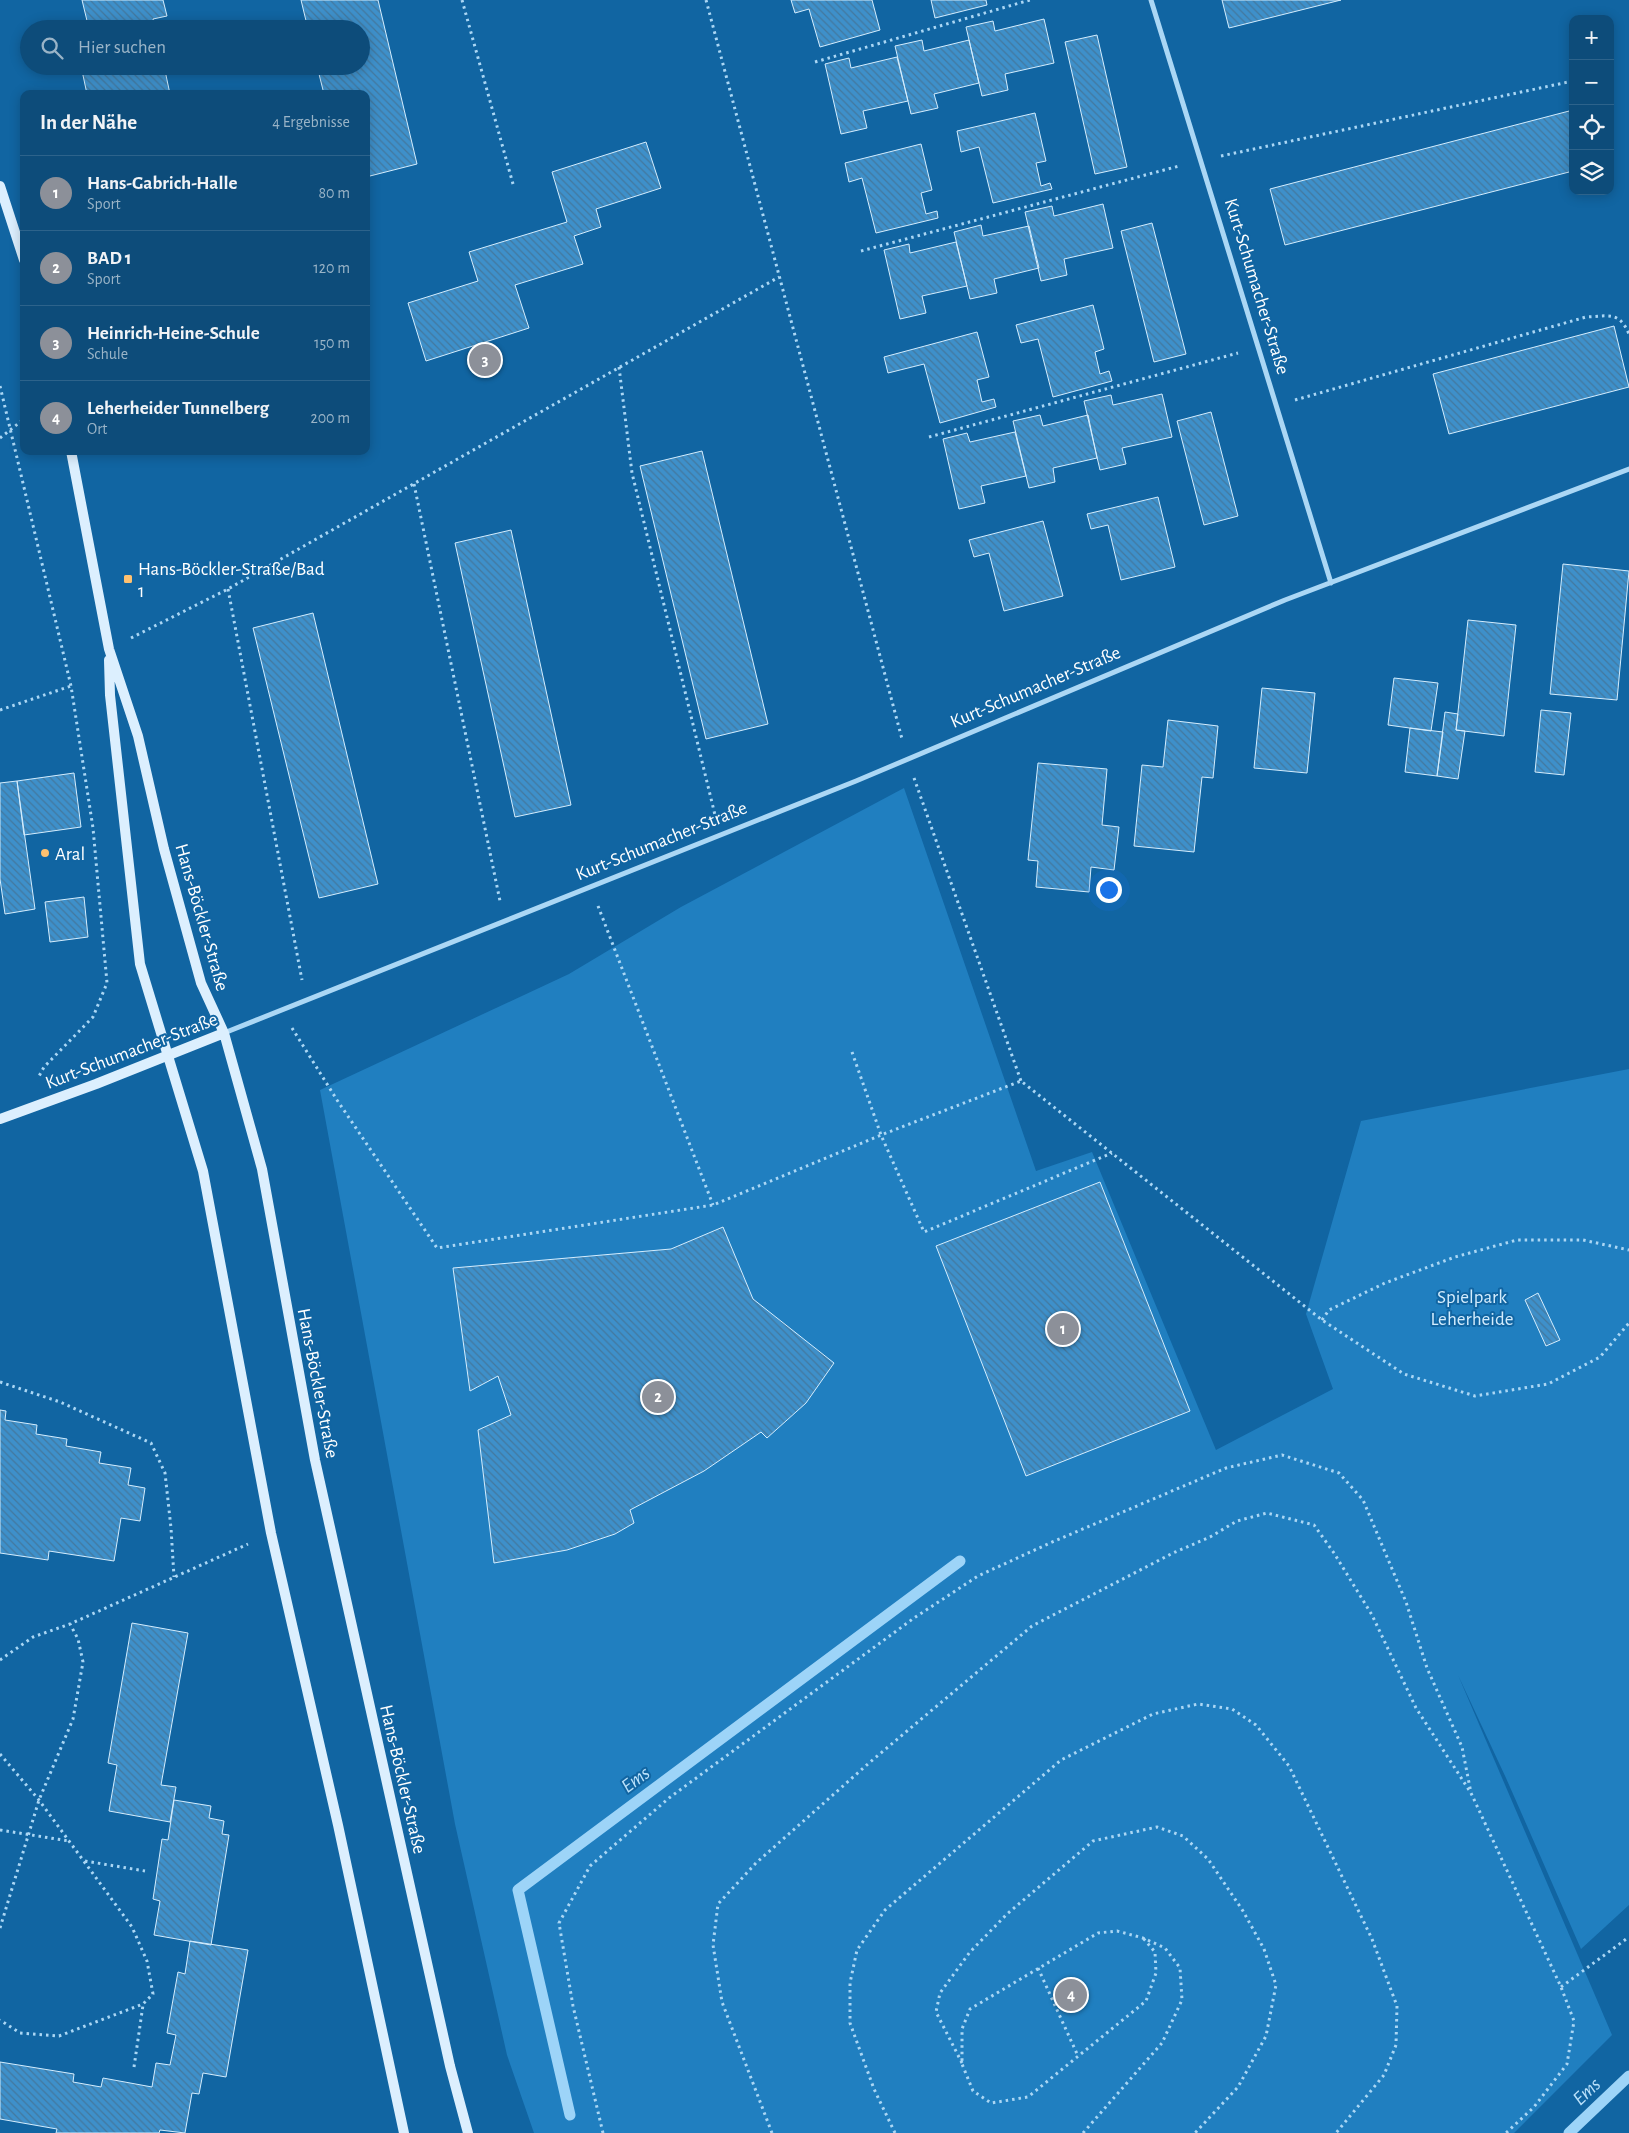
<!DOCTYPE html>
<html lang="de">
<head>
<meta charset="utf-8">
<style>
  :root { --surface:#0d4c7a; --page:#1b5681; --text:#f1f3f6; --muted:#9ab4c7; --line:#2d638b; --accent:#8c9099 }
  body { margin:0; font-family:"Alegreya Sans",sans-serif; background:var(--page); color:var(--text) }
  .controls { position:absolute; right:15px; top:15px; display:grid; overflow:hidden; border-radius:10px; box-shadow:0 2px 12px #0003 }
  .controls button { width:45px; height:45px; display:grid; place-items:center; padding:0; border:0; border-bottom:1px solid var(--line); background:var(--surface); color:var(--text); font:25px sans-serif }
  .you { position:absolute; left:1108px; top:889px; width:18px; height:18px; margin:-12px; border:4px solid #fff; border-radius:50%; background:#1a73e8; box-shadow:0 0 0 8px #1a73e833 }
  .badge { display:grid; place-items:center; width:32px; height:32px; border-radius:50%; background:var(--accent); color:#fff; font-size:16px; font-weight:700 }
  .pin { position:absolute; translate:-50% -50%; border:2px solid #fff; box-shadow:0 1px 5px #0006 }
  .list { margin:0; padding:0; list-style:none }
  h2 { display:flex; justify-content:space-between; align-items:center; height:65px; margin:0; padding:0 20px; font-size:21px }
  h2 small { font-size:16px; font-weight:400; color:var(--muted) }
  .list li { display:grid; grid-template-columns:32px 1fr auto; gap:15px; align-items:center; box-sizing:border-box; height:75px; padding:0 20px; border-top:1px solid var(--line) }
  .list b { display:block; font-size:19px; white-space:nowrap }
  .list p { margin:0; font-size:16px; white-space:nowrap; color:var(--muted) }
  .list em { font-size:16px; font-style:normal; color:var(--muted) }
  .icon { flex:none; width:28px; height:28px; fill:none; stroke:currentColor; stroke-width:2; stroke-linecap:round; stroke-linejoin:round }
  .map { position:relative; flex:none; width:1629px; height:2133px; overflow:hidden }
  .search { position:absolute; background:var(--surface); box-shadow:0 2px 12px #0003; left:20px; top:20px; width:350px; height:55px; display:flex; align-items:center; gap:12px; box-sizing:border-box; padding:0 18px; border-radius:28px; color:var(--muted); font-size:19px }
  .panel { position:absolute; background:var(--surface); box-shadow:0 2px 12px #0003; left:20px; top:90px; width:350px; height:365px; border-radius:10px }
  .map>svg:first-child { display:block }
  .green { fill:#207fc0 }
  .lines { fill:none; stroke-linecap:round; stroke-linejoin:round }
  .stream { stroke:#9dd4f8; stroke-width:11 }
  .building { fill:url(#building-back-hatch); stroke:#d4edfe }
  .path { stroke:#abd7f5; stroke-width:3; stroke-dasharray:2.5 4; stroke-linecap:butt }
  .street { stroke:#abd7f5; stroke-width:5 }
  .secondary { stroke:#dceffe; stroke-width:10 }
  .poi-dot { fill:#ffc170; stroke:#1165a2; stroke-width:2 }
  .labels { text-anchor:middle; stroke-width:4; stroke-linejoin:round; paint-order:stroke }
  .street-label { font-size:19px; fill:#fff; stroke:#1165a2 }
  .poi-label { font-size:19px; fill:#fff; stroke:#1165a2; text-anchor:start }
  .park-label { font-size:19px; fill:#d4edfe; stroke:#1165a2 }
  .water-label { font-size:20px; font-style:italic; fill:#bce2fb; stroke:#1165a2 }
</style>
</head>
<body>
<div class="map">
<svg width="1629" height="2133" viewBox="0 0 1629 2133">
  <defs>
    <pattern id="building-back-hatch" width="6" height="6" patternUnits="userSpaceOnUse" patternTransform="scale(1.25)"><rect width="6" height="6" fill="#3e90ca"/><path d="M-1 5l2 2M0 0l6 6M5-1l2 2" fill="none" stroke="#43789e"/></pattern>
  </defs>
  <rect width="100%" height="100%" fill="#1165a2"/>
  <path class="green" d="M 904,788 L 1036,1171 L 1092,1152 L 1216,1450 L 1333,1389 L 1306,1314 L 1361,1121 L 1629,1069 L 1629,1905 L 1581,1949 L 1506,1778 L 1458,1675 L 1612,2035 L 1514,2133 L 534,2133 L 507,2055 L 455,1824 L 320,1090 L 569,974 L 681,907 Z"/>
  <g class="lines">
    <path class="stream" d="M 570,2115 L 518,1890 L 960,1561
      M 1569,2133 L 1629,2076"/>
  </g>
  <path class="building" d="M 82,0 L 163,0 L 167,16 L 153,19 L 155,29 L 89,29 Z
    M 301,0 L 378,0 L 417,164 L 366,177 L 366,94 L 324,94 L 317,66 L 361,66 L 361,29 L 308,29 Z
    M 791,0 L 872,0 L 880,30 L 820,47 L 809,9 L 795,13 Z
    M 931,0 L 986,0 L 987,5 L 935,18 Z
    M 1222,0 L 1341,0 L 1229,28 Z
    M 1044,19 L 1054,63 L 1005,74 L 1008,90 L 982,96 L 966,27 L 993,21 L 995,31 Z
    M 1097,35 L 1127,167 L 1095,174 L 1065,42 Z
    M 922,40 L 924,51 L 969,40 L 979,83 L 934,94 L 938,108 L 911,114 L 895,46 Z
    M 897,57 L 908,101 L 863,111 L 867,128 L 841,134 L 825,64 L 849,58 L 851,68 Z
    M 81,66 L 164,66 L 170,94 L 87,94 Z
    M 1573,110 L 1573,171 L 1285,245 L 1270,189 Z
    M 1035,113 L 1046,161 L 1036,163 L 1041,186 L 1050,183 L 1052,189 L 993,203 L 979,147 L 961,152 L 957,131 Z
    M 646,142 L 661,188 L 596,209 L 601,227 L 574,236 L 583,264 L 515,285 L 529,328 L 426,361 L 408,303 L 478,281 L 469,252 L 567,222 L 552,172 Z
    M 921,144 L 932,190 L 921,193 L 926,214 L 937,211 L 938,218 L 876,233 L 862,178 L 849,182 L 845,163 Z
    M 1103,204 L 1113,248 L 1064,259 L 1067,275 L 1041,281 L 1025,212 L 1052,206 L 1054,216 Z
    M 1152,223 L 1186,354 L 1154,362 L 1121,231 Z
    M 981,225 L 983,236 L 1029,226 L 1039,268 L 994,279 L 997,293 L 970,299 L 954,232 Z
    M 956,242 L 967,286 L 922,296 L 926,313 L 900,319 L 884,250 L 909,244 L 910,253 Z
    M 1093,305 L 1104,349 L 1095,352 L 1100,374 L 1109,371 L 1112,381 L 1053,397 L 1038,339 L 1021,343 L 1016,325 Z
    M 1614,326 L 1629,387 L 1449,434 L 1433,374 Z
    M 977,332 L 989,377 L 977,380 L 982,402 L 994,399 L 996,407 L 940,423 L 924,364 L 888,373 L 884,357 Z
    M 1162,394 L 1172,437 L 1122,448 L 1126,464 L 1100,470 L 1084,401 L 1111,395 L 1113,405 Z
    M 1211,412 L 1238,516 L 1204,525 L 1177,421 Z
    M 1040,415 L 1043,426 L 1088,415 L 1097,458 L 1053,468 L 1055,482 L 1029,488 L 1013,421 Z
    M 1015,432 L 1026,476 L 981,486 L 985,503 L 959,509 L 943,439 L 967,433 L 970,442 Z
    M 702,451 L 768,724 L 706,739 L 640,466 Z
    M 1158,497 L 1175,567 L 1121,580 L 1108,525 L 1091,529 L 1087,514 Z
    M 1043,521 L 1063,596 L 1004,611 L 989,553 L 974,557 L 969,540 Z
    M 511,530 L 571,805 L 515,817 L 455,543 Z
    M 1563,564 L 1629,571 L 1617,700 L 1550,694 Z
    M 313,613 L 378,884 L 319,898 L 253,628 Z
    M 1468,620 L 1516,625 L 1504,736 L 1456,730 Z
    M 1394,678 L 1438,683 L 1431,731 L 1388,725 Z
    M 1262,688 L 1315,693 L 1307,773 L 1254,768 Z
    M 1541,710 L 1571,713 L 1564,775 L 1535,772 Z
    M 1445,712 L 1458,714 L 1456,730 L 1465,731 L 1458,779 L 1437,776 Z
    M 1168,720 L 1218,726 L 1213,778 L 1202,777 L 1194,852 L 1134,846 L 1142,765 L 1163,767 Z
    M 1410,728 L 1443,732 L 1437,776 L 1405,772 Z
    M 1038,763 L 1107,769 L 1102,825 L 1119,827 L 1114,870 L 1091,867 L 1089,892 L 1036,887 L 1038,861 L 1028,860 Z
    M 74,773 L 81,827 L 24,835 L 17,781 Z
    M 17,781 L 35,909 L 5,914 L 0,879 L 0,783 Z
    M 84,897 L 88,937 L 50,942 L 45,902 Z
    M 1100,1182 L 1190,1411 L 1026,1476 L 936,1246 Z
    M 723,1227 L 753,1299 L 834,1363 L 806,1403 L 767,1438 L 761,1432 L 704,1471 L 630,1510 L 634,1523 L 615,1534 L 567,1550 L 494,1563 L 478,1430 L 511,1415 L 498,1376 L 470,1391 L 453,1268 L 671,1249 Z
    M 1538,1293 L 1560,1340 L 1546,1346 L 1525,1300 Z
    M 0,1410 L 6,1411 L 5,1420 L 37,1425 L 36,1434 L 67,1439 L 66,1446 L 101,1452 L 99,1463 L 131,1468 L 128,1485 L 145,1488 L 140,1521 L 121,1518 L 114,1561 L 49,1551 L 48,1560 L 0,1553 Z
    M 132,1623 L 188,1633 L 161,1785 L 176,1787 L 170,1822 L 109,1811 L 117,1765 L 108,1763 Z
    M 174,1800 L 211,1806 L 209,1818 L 224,1821 L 222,1834 L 229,1835 L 211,1945 L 154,1935 L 160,1901 L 153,1899 L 162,1839 L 168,1840 Z
    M 190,1941 L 248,1950 L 226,2077 L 203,2073 L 199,2094 L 192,2093 L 185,2133 L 160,2130 L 159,2133 L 56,2133 L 57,2129 L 0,2119 L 0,2062 L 74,2074 L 73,2082 L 101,2087 L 103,2078 L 152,2087 L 156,2063 L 170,2065 L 176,2035 L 167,2033 L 178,1972 L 185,1974 Z"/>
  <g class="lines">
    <path class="path" d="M 462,0 L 513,184
      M 706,0 L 902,739
      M 815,62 L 1030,0
      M 1221,156 L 1573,81
      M 861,251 L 1179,166
      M 619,367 L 632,473 L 715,815
      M 0,386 L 71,686 L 93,828 L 107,983 L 93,1017 L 44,1067 L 38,1078
      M 1295,400 L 1586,317 C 1609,316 1619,311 1629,334
      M 929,437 L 1238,353
      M 0,438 L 24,419
      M 414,484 L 500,901
      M 228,589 L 302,980
      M 131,638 L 228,589 L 779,277
      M 0,710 L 71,686
      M 914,778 L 1021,1081
      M 598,906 L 713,1205
      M 292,1028 L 337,1100 L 437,1248 L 713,1205 L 881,1135 L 1021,1081 L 1322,1320 L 1404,1374 L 1475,1396 L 1548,1384 L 1600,1357 L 1629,1323
      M 852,1052 L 881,1135 L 924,1232 L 1112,1153
      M 1322,1320 L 1329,1310 L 1385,1283 L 1455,1257 L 1517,1240 L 1583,1240 L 1629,1250
      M 0,1382 L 60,1402 L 151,1443 L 165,1473 L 171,1528 L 174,1577
      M 0,1660 L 33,1637 L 70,1624 L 248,1544
      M 0,1754 L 39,1800 L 132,1927 L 147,1961 L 153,1994 L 143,2004 L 59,2036 L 20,2033 L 0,2020
      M 0,1830 L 69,1841
      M 85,1861 L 145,1871
      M 0,1928 L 39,1800 L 73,1719 L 83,1662 L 78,1639 L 70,1624
      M 1038,1968 L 1078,2056
      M 1561,1987 L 1629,1937
      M 962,2063 L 936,2012 L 940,1993 L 970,1952 L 1007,1914 L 1093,1841 L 1157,1827 L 1183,1836 L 1208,1859 L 1243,1911 L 1264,1949 L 1276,1985 L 1266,2036 L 1238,2087 L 1195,2133
      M 134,2067 L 143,2005
      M 603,2133 L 573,2006 L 559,1923 L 590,1866 L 669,1798 L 914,1618 L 978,1576 L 1050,1543 L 1226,1468 L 1282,1455 L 1339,1473 L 1363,1500 L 1406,1602 L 1427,1668 L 1462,1747 L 1471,1793 L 1561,1987 L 1574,2021 L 1567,2064 L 1534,2107 L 1506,2133
      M 772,2133 L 722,2002 L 713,1945 L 718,1904 L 756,1863 L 869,1763 L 1032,1626 L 1173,1553 L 1210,1537 L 1237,1521 L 1267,1513 L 1314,1525 L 1334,1553 L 1372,1615 L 1416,1708 L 1469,1790
      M 895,2133 L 874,2089 L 850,2023 L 850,1983 L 857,1950 L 885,1910 L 1061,1760 L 1153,1714 L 1198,1704 L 1232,1709 L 1256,1725 L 1289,1766 L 1372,1939 L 1397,2006 L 1396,2045 L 1384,2075 L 1336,2133
      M 1083,2133 L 1162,2043 L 1182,2000 L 1180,1968 L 1165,1948 L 1143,1938 L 1117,1931 L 1098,1933 L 970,2009 L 962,2029 L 962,2064 L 973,2091 L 991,2103 L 1028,2097 L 1146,2001 L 1156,1973 L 1155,1952 L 1143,1938"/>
    <path class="street" d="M 1151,0 L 1331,583
      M 224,1033 L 856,781 L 1285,600 L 1629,469"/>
    <path class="secondary" d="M 0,186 L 24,260
      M 71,451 L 109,649 L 138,736 L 164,849 L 201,983 L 224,1033 L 262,1169 L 315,1460 L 450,2066 L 468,2133
      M 109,660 L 110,695 L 140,964 L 203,1171 L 271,1533 L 338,1825 L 404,2133
      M 0,1119 L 96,1084 L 224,1033"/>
  </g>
  <g class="poi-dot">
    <rect x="123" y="574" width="10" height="10" rx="2.5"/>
    <circle cx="45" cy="853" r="5"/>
  </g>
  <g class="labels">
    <g class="street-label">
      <text transform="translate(1258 286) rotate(73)" y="7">Kurt-Schumacher-Straße</text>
      <text transform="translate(1035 686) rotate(-23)" y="7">Kurt-Schumacher-Straße</text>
      <text transform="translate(661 840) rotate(-22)" y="7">Kurt-Schumacher-Straße</text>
      <text transform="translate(203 917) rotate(74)" y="7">Hans-Böckler-Straße</text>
      <text transform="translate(131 1050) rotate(-21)" y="7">Kurt-Schumacher-Straße</text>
      <text transform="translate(319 1383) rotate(79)" y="7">Hans-Böckler-Straße</text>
      <text transform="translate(404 1779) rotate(77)" y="7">Hans-Böckler-Straße</text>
    </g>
    <g class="poi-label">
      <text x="138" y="575">Hans-Böckler-Straße/Bad<tspan x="138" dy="22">1</tspan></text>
      <text x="55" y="860">Aral</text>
    </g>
    <g class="park-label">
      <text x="1472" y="1303">Spielpark<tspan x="1472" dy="22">Leherheide</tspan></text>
    </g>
    <g class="water-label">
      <text transform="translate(635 1779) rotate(-37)" y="7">Ems</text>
      <text transform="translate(1586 2091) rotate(-43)" y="7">Ems</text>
    </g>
  </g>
</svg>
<div class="controls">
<button>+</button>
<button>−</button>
<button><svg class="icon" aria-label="locate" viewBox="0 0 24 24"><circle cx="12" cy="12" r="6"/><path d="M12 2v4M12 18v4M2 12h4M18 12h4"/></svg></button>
<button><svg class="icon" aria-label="layers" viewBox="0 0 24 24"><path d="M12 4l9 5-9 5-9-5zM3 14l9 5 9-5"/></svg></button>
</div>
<div class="you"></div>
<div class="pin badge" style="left:1063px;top:1329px">1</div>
<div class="pin badge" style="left:658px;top:1397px">2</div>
<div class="pin badge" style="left:485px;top:360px">3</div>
<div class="pin badge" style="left:1071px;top:1995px">4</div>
<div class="search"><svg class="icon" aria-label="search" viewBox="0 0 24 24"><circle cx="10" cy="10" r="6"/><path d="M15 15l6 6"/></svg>Hier suchen</div>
<section class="panel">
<h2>In der Nähe<small>4 Ergebnisse</small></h2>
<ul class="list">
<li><span class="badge">1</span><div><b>Hans-Gabrich-Halle</b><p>Sport</p></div><em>80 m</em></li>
<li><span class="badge">2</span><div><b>BAD 1</b><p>Sport</p></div><em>120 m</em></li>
<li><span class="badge">3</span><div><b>Heinrich-Heine-Schule</b><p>Schule</p></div><em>150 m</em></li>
<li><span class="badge">4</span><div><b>Leherheider Tunnelberg</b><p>Ort</p></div><em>200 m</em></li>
</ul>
</section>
</div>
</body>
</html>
